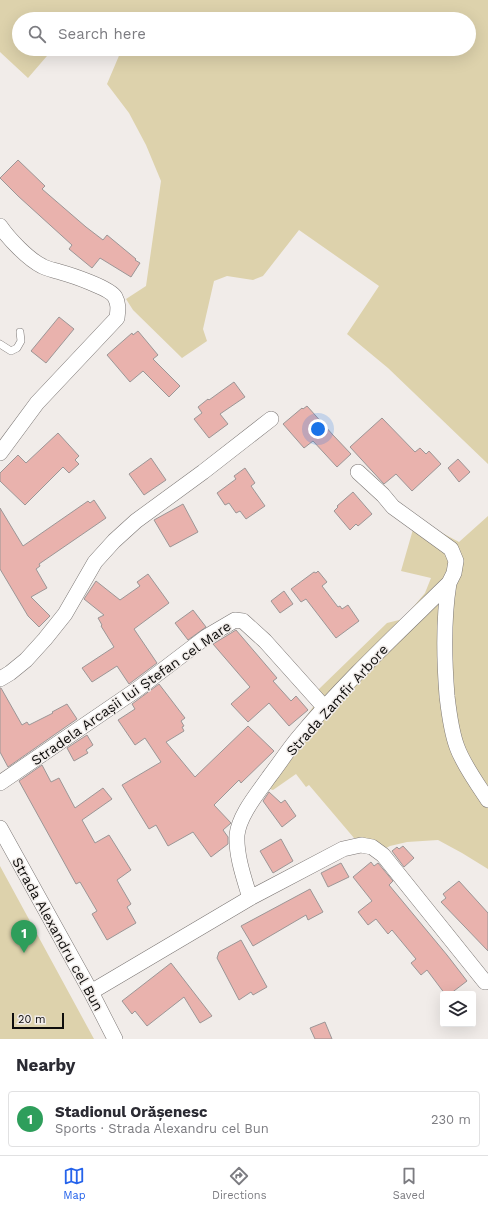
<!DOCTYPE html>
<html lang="en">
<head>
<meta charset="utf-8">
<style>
  :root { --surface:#fff; --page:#f7f7f7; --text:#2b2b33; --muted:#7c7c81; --line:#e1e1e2; --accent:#2563eb }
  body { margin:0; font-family:"Work Sans",sans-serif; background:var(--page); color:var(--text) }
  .controls { position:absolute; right:12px; bottom:12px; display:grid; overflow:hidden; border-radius:4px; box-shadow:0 4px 16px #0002 }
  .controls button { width:36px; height:36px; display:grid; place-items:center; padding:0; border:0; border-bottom:1px solid var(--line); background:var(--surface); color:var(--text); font:20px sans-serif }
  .scale { position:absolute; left:12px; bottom:10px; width:52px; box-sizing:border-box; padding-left:4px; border:2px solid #0e0d0c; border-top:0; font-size:11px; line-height:14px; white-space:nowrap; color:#0e0d0c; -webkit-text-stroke:3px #f1ece9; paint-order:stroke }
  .you { position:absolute; left:318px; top:429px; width:14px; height:14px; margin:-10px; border:3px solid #fff; border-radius:50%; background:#1a73e8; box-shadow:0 0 0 6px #1a73e833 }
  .badge { display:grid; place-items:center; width:26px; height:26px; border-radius:50%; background:var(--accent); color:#fff; font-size:13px; font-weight:700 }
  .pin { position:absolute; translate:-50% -33px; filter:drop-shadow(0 1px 2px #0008) }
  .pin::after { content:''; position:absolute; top:21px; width:14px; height:12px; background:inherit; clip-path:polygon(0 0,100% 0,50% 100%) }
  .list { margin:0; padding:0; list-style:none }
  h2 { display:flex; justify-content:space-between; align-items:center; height:52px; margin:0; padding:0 16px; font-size:17px }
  h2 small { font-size:13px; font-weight:400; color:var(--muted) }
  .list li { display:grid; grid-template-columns:26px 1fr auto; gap:12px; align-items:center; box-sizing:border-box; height:56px; margin:0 8px 8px; padding:0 8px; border:1px solid var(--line); border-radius:4px }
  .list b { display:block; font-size:15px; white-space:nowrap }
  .list p { margin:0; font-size:13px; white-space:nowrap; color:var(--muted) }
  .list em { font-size:13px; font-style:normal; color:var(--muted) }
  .icon { flex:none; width:22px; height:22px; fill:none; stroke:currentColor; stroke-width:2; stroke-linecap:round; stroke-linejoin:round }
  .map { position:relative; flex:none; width:488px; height:1039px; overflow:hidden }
  .search { position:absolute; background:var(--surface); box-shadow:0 4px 16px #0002; left:12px; right:12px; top:12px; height:44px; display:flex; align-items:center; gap:10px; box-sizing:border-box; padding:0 14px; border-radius:22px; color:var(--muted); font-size:15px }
  .sheet { height:116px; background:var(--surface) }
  nav { display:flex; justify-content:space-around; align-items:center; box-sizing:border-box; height:56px; border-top:1px solid var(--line); background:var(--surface); font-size:11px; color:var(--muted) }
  nav a { display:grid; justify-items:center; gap:2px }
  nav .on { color:var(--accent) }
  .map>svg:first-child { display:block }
  .green { fill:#ddd2ac }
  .building { fill:#e9b2ad; stroke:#9c9696 }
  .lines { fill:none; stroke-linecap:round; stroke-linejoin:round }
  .lane-casing { stroke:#7b7674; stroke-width:8 }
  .street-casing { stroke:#7b7674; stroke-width:16 }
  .lane { stroke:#fff; stroke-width:7 }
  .street { stroke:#fff; stroke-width:15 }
  .labels { text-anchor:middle; stroke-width:3; stroke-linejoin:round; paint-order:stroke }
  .street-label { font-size:14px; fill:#0e0d0c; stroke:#f1ece9 }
</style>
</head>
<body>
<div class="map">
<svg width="488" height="1039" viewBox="0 0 488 1039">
  <rect width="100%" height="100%" fill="#f1ece9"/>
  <path class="green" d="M 0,0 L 488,0 L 488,464 L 388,368 L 347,334 L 379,286 L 299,230 L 263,276 L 253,280 L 227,276 L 214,281 L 203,329 L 207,341 L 182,358 L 133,310 L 126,299 L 146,286 L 161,181 L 146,145 L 129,113 L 107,84 L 121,51 L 120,49 L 469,49 L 469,19 L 19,19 L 19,49 L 53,49 L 28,78 L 0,52 Z
    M 488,516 L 488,869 L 462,853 L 438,840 L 407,842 L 390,846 L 384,849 L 368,839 L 354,838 L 309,785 L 306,787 L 296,774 L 273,790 L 257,785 L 313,707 L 319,689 L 387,623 L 403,619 L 425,593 L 431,578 L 401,571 L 416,519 L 459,542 Z
    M 0,866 L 94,1039 L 0,1039 Z"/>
  <path class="building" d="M 18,160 L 45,186 L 42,189 L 86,227 L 103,240 L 107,235 L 136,259 L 135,260 L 140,263 L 131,277 L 100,258 L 92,268 L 69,249 L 72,245 L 18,196 L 0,178 Z
    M 59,317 L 74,329 L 46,363 L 31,351 Z
    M 138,331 L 158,355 L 153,359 L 180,386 L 169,397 L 143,371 L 130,382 L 107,355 L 132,333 L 133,335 Z
    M 234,382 L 245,397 L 220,414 L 228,424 L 209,438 L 194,419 L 202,413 L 198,407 L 208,399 L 209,400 Z
    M 307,406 L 333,435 L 351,454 L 337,467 L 313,441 L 304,448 L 283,424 L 302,408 L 303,409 Z
    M 382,418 L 415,452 L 420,448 L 426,454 L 429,451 L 441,464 L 412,491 L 396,474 L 384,484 L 350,447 Z
    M 58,433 L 79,456 L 75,460 L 79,464 L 69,473 L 63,467 L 25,505 L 0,481 L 0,473 L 18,455 L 26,463 Z
    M 151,458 L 166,480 L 144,495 L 129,474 Z
    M 458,459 L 470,472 L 459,482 L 448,468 Z
    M 245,468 L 255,483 L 251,486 L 265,506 L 246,519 L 240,511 L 236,513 L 229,503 L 225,505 L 217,493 L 236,479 L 234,476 Z
    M 353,492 L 372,514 L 358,526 L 356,524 L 350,530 L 334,511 L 338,507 L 337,506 Z
    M 94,500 L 106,518 L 39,564 L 40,566 L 36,569 L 47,588 L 31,597 L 50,616 L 39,627 L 28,616 L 0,569 L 0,508 L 23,546 L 88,501 L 90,503 Z
    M 183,504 L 198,532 L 170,547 L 154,520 Z
    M 318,571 L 327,582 L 322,586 L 338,607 L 340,606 L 342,609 L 348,605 L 359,621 L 336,638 L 306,599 L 301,602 L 291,589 L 314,572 L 316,573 Z
    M 148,574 L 169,603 L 134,629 L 157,663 L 129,684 L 117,666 L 92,682 L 82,668 L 114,647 L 101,626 L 102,625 L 98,618 L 104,615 L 84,599 L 96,581 L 120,600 L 140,586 L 137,582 Z
    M 284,591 L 293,604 L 280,613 L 271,601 Z
    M 193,610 L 206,627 L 188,640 L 175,623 Z
    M 236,630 L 277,678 L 273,681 L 291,701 L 296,696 L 308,710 L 289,726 L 269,703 L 248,722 L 231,704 L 250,687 L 213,644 Z
    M 159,684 L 185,718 L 181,721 L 184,726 L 182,727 L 184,731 L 166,742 L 195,777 L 248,726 L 274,751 L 241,783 L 239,780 L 214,805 L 231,823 L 223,830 L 228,837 L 228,844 L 211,857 L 193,832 L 168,846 L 156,825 L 149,829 L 122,785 L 161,762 L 145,738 L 135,745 L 118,720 L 135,709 L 132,704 Z
    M 0,688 L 1,688 L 22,725 L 27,722 L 29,725 L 53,713 L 52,712 L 67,704 L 77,719 L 8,767 L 0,752 Z
    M 87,735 L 93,745 L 86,750 L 88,753 L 74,761 L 67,748 Z
    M 42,765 L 51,782 L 59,778 L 75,808 L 103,788 L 112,799 L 82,820 L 95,843 L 109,835 L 131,870 L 117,880 L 131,904 L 127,907 L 136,923 L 107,940 L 92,914 L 97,911 L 80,882 L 76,884 L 19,781 Z
    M 269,792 L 281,803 L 285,800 L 296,816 L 282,827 L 263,801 Z
    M 281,839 L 293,861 L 273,873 L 260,851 Z
    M 403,846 L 414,858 L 404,867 L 392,851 L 397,847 L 399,849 Z
    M 371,862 L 374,866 L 378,863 L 393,881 L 389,885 L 447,955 L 467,981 L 450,994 L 445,994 L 427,970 L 421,975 L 411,963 L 416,959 L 392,930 L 388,934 L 376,919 L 368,925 L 358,912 L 372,901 L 353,877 Z
    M 341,863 L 349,877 L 328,887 L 321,873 Z
    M 459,881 L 488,913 L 488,951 L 441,902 L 446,898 L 443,894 Z
    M 310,889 L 323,912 L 308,920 L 306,915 L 253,946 L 241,926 Z
    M 241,940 L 267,987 L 253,995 L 251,992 L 239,1000 L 217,958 L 219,952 Z
    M 171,963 L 212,1016 L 200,1023 L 184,997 L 147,1026 L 135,1011 L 132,1014 L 122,1001 Z
    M 325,1022 L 332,1039 L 315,1039 L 310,1028 Z"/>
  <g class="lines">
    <defs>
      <path id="lane" d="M 0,344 L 11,351 L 17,348 L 21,341 L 20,332"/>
      <path id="street" d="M 0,226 C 9,239 28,259 42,266 C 47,269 54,270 60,272 C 71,275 110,288 115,297 C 119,304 118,310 117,318 L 37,403 L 0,453
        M 449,583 C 443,620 444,658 447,696 C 449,713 451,731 457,747 C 463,764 478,785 488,800
        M 0,679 L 10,673 L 26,660 L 45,639 L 65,614 L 95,562 L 114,541 L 136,521 L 203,472 L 271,419
        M 0,783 L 139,688 L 206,637 L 235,620 L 243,621 L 265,641 L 325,708
        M 0,828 L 91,992 L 115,1039
        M 250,898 C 244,878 236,856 237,835 C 239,815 258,793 269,777 C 279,764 288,750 298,738 C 344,683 398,633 449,583 L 454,573 L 456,561 L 451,549 L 393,507 L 383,495 L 358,472
        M 91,992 L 250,898 L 343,849 L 361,845 L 372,847 L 383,855 L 485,982"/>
    </defs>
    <use href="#lane" class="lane-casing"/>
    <use href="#street" class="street-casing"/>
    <use href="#lane" class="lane"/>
    <use href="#street" class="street"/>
  </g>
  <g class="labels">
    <g class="street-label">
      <text transform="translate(131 693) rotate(-35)" y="5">Stradela Arcașii lui Ștefan cel Mare</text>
      <text transform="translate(337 700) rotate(-48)" y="5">Strada Zamfir Arbore</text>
      <text transform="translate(58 934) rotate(61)" y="5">Strada Alexandru cel Bun</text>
    </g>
  </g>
</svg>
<div class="controls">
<button><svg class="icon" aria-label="layers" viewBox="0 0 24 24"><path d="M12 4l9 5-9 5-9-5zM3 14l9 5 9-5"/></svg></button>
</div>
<div class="scale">20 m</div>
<div class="you"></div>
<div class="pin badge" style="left:24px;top:953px;background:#2e9e5b">1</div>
<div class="search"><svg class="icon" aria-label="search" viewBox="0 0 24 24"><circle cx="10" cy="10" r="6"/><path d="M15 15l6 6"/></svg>Search here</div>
</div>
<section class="sheet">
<h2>Nearby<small></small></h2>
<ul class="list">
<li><span class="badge" style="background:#2e9e5b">1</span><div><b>Stadionul Orășenesc</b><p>Sports · Strada Alexandru cel Bun</p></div><em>230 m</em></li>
</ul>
</section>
<nav>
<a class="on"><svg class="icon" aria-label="map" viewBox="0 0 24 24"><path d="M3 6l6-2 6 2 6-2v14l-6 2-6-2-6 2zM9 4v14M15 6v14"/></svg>Map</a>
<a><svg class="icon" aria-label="directions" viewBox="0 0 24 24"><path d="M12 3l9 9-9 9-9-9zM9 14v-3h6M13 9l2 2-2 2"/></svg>Directions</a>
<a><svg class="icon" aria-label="saved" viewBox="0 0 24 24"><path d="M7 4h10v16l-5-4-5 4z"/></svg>Saved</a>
</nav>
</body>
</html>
